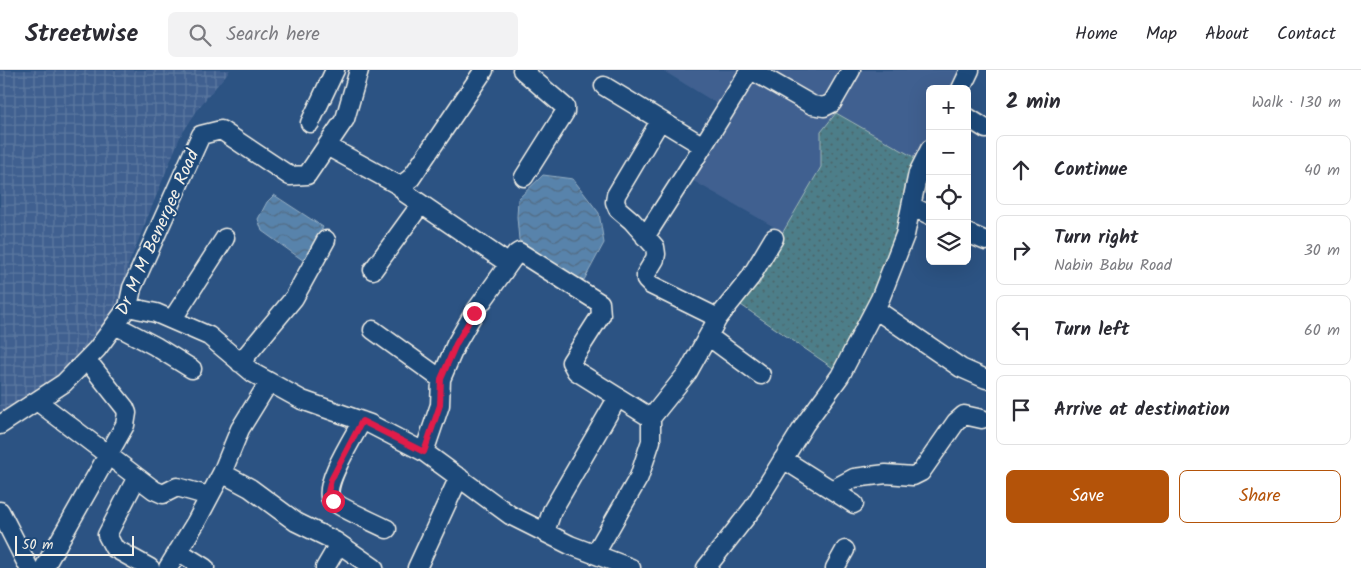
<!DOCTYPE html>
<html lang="en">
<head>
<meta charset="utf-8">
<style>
  :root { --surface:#fff; --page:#f2f2f3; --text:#2b2b33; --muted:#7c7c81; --line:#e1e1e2; --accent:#b45309 }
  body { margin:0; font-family:Kalam,sans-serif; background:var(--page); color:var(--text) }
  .controls { position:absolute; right:15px; top:15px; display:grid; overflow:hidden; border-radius:8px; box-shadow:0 5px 20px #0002 }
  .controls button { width:45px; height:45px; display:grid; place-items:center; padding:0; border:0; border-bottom:1px solid var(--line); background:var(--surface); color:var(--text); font:25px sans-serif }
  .scale { position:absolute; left:15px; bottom:12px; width:119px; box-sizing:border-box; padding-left:5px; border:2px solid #f4f1e8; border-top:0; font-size:14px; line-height:18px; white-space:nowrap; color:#f4f1e8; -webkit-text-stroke:4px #1f4a7a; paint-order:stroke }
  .stop { position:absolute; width:15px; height:15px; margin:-11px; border:4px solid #e11d48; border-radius:50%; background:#fff }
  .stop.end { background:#e11d48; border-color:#fff; box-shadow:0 1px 5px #0008 }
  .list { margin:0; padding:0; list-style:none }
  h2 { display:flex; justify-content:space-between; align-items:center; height:65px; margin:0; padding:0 20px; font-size:21px }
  h2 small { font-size:16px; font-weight:400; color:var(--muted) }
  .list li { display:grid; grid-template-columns:32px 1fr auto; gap:15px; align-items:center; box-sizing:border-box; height:70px; margin:0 10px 10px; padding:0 10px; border:1px solid var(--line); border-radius:8px }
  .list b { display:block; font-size:19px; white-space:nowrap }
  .list p { margin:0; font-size:16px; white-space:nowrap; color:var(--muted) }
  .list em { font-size:16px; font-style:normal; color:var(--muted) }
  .actions { display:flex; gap:10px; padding:15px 20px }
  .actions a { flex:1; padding:11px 0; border:1px solid var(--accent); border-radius:8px; text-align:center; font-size:18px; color:var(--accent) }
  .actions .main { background:var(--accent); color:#fff }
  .icon { flex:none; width:28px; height:28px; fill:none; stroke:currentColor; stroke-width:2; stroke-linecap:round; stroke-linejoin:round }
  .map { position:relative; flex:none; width:986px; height:498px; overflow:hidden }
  header { display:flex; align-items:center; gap:30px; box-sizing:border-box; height:70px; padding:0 25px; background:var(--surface); border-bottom:1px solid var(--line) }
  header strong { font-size:24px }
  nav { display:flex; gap:28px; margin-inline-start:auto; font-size:18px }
  .search { width:350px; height:45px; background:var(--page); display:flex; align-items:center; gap:12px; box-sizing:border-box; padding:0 18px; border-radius:8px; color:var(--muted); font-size:19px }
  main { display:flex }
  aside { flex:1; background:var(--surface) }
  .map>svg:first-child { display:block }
  .built { fill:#406190 }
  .industrial { fill:url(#industrial-grid) }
  .park { fill:url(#park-dots); stroke:#a1b8b8 }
  .water { fill:url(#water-waves); stroke:#96afc3 }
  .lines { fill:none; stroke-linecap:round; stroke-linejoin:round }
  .minor-casing { stroke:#f4f1e8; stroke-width:21 }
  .minor { stroke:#1f4a7a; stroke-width:18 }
  .route { stroke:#e11d48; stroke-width:6 }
  .labels { text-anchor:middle; stroke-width:4; stroke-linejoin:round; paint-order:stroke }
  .street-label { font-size:18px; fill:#f4f1e8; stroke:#1f4a7a }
</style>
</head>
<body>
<header>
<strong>Streetwise</strong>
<div class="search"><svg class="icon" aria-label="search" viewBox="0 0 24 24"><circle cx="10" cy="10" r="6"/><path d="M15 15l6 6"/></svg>Search here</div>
<nav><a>Home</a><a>Map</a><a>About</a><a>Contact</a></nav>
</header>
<main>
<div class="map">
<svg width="986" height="498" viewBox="0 0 986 498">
  <defs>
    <pattern id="industrial-grid" width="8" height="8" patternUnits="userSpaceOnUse" patternTransform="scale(1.25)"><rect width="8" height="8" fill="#406190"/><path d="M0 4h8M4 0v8" fill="none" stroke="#5c78a0"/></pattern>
    <pattern id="park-dots" width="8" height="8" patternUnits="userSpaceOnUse" patternTransform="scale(1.25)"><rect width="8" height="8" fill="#4e7e89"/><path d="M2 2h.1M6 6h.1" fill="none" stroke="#4c666b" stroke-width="1.8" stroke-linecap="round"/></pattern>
    <pattern id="water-waves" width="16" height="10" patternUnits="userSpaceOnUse" patternTransform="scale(1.25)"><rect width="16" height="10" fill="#5883ab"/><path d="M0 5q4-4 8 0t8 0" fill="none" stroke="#526b83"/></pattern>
  </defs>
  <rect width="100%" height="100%" fill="#2c5383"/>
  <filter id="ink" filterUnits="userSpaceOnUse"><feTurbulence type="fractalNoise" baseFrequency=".02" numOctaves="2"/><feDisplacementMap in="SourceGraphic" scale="10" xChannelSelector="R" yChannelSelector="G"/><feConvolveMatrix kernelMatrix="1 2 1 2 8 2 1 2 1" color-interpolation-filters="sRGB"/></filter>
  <g filter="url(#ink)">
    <path class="built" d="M 662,0 L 964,0 L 954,19 L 930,19 L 930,64 L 917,89 L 821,62 L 821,97 L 783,162 L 690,109 L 729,41 Z"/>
    <path class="industrial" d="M 0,0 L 230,0 L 200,36 L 180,67 L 128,196 L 122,230 L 61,307 L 0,345 Z"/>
    <path class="park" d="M 836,43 L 917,89 L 899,170 L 836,300 L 735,231 L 740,222 L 759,215 L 783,162 L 821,97 L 821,62 Z"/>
    <path class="water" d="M 543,105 L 573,109 L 599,143 L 604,173 L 584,210 L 550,195 L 519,170 L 517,147 L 518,129 Z
      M 274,125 L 323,157 L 304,191 L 262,161 L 258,149 L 267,132 Z"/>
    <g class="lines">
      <defs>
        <path id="minor" d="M 522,0 L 565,37 L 565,42 L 524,107
          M 751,0 L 812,35 L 824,37 L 832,33 L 851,0
          M 604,16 L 703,76
          M 961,19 L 970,0
          M 967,47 L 986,59
          M 660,51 L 616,125 L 615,132 L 618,139 L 632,151 L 655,177 L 656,184 L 655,189 L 646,204 L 646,210 L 651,215 L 718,248
          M 310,53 L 335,0
          M 327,76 L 400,116 L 411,108 L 484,0
          M 400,116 L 405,123 L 509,194
          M 911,136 L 930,145
          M 967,163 L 986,171
          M 645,167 L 695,89 L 750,0
          M 373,200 L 421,134
          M 128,237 L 156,243 L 209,266 L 253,303 L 302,330 L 370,354 L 424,382 L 510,445 L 570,475 L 631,498
          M 875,239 L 961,298 L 986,309
          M 172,250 L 225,168
          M 115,255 L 155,276 L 192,299
          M 373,260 L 441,309
          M 708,266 L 761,305
          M 240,293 L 294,228 L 326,170
          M 37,331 L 154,420 L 163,424 L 177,417 L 209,426
          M 362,351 C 354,366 322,416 331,429 C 337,437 376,453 387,459
          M 0,355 L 64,313 L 97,279 L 128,237 L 132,218 L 201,65 L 221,60 L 290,106 L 307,105 L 345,49 L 359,0
          M 424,382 L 440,335 L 441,309 L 456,274 L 474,243 L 516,184 L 519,182 L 600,233 L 601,245 L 571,292 L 576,301 L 651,348
          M 783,389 L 854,434
          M 222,403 L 250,418 L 296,452 L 335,471 L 374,498
          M 137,407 L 107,465 L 114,478 L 150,498
          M 832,420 L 854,408 L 886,404 L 913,406 L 921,402 L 956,352 L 964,345 L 982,349
          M 0,441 L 29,498
          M 545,462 L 552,441 L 618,327
          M 178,481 L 205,498
          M 595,484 L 639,407 L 651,371 L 651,348 L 688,302 L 718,248 L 750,208 L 774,168
          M 44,498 L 125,355 L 127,343 L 125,338 L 87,290
          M 168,498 L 196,452 L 222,403 L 240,359 L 269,312
          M 325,498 L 339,474
          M 417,498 L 459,407
          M 706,498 L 753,438 L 805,354 L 840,306 L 880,229 L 905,165 L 918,103 L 930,79
          M 835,498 L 845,480"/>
      </defs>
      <use href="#minor" class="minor-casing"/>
      <use href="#minor" class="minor"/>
    </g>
  </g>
  <g class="lines" filter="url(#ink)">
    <path class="route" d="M 333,431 L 328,422 L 331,410 L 362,351 L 424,382 L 440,335 L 441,309 L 456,274 L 474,243"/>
  </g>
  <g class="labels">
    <g class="street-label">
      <text transform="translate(157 162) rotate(-66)" y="6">Dr M M Benergee Road</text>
    </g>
  </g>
</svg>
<div class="controls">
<button>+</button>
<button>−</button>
<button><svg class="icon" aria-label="locate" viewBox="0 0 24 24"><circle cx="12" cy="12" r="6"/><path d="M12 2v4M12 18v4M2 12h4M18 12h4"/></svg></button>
<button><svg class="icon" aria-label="layers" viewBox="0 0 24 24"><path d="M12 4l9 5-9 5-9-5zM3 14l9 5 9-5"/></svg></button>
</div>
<div class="scale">50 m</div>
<div class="stop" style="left:333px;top:431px"></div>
<div class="stop end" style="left:474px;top:243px"></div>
</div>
<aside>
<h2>2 min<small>Walk · 130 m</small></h2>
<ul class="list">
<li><svg class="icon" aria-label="ahead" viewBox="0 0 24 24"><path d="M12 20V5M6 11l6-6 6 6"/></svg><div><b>Continue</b></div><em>40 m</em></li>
<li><svg class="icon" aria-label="right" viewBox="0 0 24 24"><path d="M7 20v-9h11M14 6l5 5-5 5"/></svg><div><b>Turn right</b><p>Nabin Babu Road</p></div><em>30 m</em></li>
<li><svg class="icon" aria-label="left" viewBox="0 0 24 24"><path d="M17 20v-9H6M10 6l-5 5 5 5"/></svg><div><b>Turn left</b></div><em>60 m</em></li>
<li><svg class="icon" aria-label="arrive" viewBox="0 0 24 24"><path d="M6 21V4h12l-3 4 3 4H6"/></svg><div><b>Arrive at destination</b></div></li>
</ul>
<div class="actions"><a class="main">Save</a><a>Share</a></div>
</aside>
</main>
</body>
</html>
